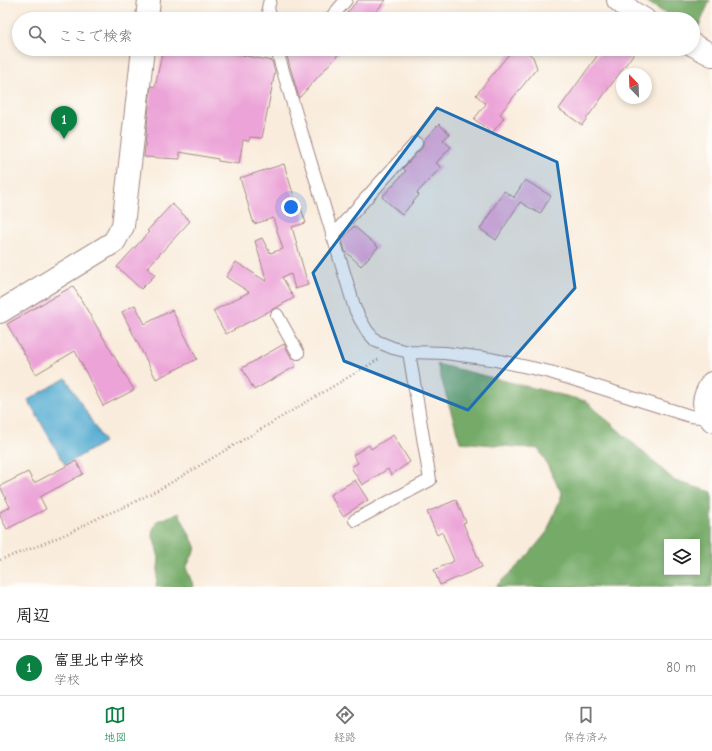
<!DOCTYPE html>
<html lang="ja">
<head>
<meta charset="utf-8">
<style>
  :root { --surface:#fff; --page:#f2f2f2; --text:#222; --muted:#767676; --line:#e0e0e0; --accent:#0b8043 }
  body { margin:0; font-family:"Comic Neue","Klee One",sans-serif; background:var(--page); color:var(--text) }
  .controls { position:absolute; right:12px; bottom:12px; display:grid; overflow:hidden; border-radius:0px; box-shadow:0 2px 6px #0003 }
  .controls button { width:36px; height:36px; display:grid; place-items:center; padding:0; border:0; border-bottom:1px solid var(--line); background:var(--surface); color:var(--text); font:20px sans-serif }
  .compass { position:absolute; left:616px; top:68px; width:36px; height:36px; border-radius:50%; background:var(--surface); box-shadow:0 2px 6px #0003; rotate:337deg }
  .you { position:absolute; left:291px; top:207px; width:14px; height:14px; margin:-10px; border:3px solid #fff; border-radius:50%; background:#1a73e8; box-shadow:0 0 0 6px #1a73e833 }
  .badge { display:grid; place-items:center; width:26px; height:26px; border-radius:50%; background:var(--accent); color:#fff; font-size:13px; font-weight:700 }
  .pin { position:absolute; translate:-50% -33px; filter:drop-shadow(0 1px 2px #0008) }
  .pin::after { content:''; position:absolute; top:21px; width:14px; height:12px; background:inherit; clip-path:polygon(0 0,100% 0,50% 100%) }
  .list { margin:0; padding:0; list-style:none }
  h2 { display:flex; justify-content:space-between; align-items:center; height:52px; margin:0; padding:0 16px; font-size:17px }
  h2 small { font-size:13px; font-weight:400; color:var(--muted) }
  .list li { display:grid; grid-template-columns:26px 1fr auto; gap:12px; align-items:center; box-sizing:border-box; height:56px; padding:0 16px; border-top:1px solid var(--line) }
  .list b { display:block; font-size:15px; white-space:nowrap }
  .list p { margin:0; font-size:13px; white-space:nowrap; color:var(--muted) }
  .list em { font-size:13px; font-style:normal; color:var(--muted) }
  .icon { flex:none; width:22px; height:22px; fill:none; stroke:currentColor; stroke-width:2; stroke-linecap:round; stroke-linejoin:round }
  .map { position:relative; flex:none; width:712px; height:587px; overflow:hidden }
  .search { position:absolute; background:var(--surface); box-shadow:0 2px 6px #0003; left:12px; right:12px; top:12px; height:44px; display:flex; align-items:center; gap:10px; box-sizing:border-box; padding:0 14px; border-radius:22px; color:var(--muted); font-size:15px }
  .sheet { height:108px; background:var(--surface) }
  nav { display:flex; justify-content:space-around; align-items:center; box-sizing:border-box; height:56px; border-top:1px solid var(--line); background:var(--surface); font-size:11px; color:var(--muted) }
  nav a { display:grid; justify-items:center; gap:2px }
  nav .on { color:var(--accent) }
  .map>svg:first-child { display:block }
  .forest { fill:#74aa67; stroke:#5f6449; fill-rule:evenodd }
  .water { fill:#54acd1; stroke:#4f667e }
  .building { fill:#eca4d8 }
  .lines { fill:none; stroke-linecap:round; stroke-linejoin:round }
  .service-casing { stroke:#a28684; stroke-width:14 }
  .minor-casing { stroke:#a28684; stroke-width:24 }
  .path { stroke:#a28684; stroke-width:2.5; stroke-dasharray:1 3; stroke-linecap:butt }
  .service { stroke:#fff; stroke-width:12 }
  .minor { stroke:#fff; stroke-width:22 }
  .marked { fill:#1f6fb2; fill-opacity:0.2; stroke:#1f6fb2; stroke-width:3; stroke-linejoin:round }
</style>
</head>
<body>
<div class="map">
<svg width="712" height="587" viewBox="0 0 712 587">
  <rect width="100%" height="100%" fill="#fdfcf7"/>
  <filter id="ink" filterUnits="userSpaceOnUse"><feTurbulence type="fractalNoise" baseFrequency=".025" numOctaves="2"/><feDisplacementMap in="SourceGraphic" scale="8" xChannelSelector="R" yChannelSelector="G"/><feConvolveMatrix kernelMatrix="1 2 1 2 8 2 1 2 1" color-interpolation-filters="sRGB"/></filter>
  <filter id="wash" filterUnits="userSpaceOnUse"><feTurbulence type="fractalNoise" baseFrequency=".012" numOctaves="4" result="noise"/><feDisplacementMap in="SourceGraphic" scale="16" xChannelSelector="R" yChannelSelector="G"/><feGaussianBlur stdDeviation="0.9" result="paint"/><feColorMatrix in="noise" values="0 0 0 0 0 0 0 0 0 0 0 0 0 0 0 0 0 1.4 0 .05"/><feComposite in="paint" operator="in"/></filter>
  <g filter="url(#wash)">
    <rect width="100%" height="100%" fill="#f9ecdc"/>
    <path class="forest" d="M 644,0 L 710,0 L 696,33 L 693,31 L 693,19 L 674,19 Z
      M 437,364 L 586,401 L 675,481 L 712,492 L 712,587 L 495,587 L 525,559 L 547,532 L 562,494 L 539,449 L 460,442 ZM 667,542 L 697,542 L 697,572 L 667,572 Z
      M 179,513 L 196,548 L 186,568 L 194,587 L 156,587 L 159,558 L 152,532 L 157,521 Z"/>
    <path class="water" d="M 66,378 L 104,442 L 65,465 L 28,400 Z"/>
    <g id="blocks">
      <path class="building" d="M 358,0 L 386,0 L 369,19 L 342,19 Z
        M 163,49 L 211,49 L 272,61 L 275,72 L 262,138 L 250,137 L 249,141 L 243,140 L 239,164 L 218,161 L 218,159 L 180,152 L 180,159 L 144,157 L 151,86 L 155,87 Z
        M 285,49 L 343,49 L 299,98 Z
        M 513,49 L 523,49 L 533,57 L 537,68 L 500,114 L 504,118 L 492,133 L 474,119 L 486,104 L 476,95 Z
        M 602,49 L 637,49 L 582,125 L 559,109 Z
        M 439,124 L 450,134 L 443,140 L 451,147 L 436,163 L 441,167 L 417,193 L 419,195 L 402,215 L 382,197 L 406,171 L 403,168 L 422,148 L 423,144 L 423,141 Z
        M 284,164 L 296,203 L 299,202 L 306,223 L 292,227 L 308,285 L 295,289 L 291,274 L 282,277 L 294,298 L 226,334 L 213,311 L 249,292 L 226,277 L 236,262 L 267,282 L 255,241 L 262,238 L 270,253 L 283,249 L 273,218 L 254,224 L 240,178 Z
        M 525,180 L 551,196 L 540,214 L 520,202 L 496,240 L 480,229 L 504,191 L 515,198 L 514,197 Z
        M 172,204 L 190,221 L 147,268 L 155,275 L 141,289 L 117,267 L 149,232 L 147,231 Z
        M 354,226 L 378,247 L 361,266 L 345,251 L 342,240 Z
        M 73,286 L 134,390 L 103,406 L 75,351 L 36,374 L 7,324 Z
        M 135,305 L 145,324 L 172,310 L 197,359 L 156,379 L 122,312 Z
        M 284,344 L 296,366 L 254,390 L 242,368 Z
        M 393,435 L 410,462 L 391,475 L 388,469 L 362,485 L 351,467 L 358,463 L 353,455 L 369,445 L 371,449 Z
        M 76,461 L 83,474 L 40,497 L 46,509 L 7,529 L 0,516 L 0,512 L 10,507 L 0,486 L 28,472 L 34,483 Z
        M 355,480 L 368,500 L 343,516 L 330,495 Z
        M 456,500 L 466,522 L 463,523 L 482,567 L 440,585 L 434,570 L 454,561 L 442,532 L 437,535 L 427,512 Z"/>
    </g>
  </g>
  <g filter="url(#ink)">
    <use href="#blocks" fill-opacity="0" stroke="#a28684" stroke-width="1"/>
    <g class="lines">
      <defs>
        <path id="service" d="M 270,0 L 268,8 L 271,19
          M 330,19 L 346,0
          M 277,49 L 280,61 L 355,309 L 360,319 L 367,331 L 376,341 L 393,348 L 409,352 L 445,353 L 491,359 L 550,372 L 690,416 L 700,417 L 707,415
          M 332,236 L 416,143
          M 277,315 L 298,353
          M 355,520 L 430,480 L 409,352"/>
        <path id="minor" d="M 618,0 L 632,12 L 644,19
          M 147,19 L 149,0
          M 693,45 L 712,55
          M 0,312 L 114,242 L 123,226 L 143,49
          M 712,383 C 703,397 700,407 712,420"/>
      </defs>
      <use href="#service" class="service-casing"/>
      <use href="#minor" class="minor-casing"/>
      <path class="path" d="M 0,560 L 30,549 L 71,532 L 102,516 L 129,505 L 167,485 L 379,359"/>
      <use href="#service" class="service"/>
      <use href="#minor" class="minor"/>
    </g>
  </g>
  <path class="marked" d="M 437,108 L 557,162 L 575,288 L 468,410 L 344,361 L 313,273 Z"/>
</svg>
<div class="controls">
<button><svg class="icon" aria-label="layers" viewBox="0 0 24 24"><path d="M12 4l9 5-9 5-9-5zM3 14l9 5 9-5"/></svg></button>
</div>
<svg class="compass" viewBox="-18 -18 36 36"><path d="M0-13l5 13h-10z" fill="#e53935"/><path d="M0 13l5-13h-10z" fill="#767676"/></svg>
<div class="you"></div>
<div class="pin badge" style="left:64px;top:139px">1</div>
<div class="search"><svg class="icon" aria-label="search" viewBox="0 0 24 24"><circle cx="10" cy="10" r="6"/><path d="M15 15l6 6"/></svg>ここで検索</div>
</div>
<section class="sheet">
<h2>周辺<small></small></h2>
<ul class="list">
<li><span class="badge">1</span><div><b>富里北中学校</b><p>学校</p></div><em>80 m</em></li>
</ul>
</section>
<nav>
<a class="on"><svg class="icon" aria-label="map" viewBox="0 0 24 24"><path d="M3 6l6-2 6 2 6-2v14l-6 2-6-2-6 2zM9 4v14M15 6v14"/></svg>地図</a>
<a><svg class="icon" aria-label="directions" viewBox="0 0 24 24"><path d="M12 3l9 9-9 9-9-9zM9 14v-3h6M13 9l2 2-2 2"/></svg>経路</a>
<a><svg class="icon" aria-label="saved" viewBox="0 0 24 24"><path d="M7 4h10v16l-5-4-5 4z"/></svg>保存済み</a>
</nav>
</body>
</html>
